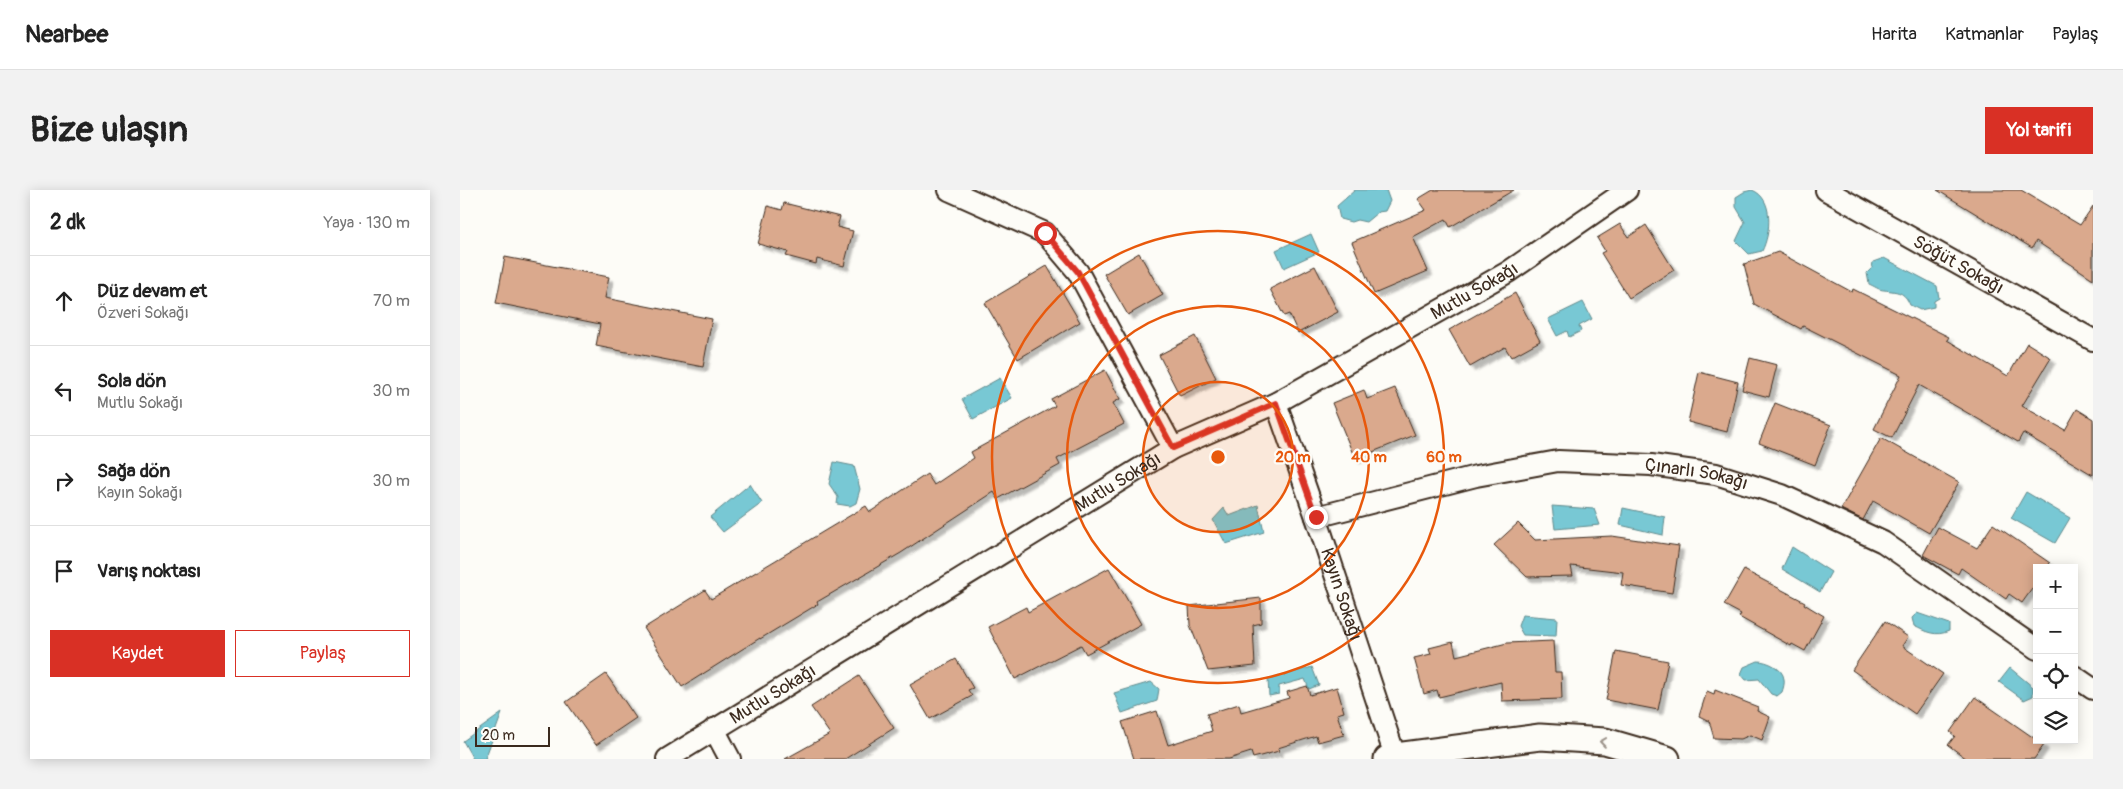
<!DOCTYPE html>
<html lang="tr">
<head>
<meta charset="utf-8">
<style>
  :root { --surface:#fff; --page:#f2f2f2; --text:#222; --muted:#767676; --line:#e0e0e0; --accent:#d93025 }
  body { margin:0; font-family:Pangolin,sans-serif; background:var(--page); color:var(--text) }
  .controls { position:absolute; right:15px; bottom:15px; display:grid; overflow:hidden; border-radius:0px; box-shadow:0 2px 12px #0003 }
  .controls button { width:45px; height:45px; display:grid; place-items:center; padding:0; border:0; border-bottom:1px solid var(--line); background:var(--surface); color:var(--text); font:25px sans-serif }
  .scale { position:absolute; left:15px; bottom:12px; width:75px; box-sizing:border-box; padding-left:5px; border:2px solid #3b2a1e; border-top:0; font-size:14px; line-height:18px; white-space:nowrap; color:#3b2a1e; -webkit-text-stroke:4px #fdfcf7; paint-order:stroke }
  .stop { position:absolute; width:15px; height:15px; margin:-11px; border:4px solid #d93025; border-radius:50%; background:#fff }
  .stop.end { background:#d93025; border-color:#fff; box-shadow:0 1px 5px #0008 }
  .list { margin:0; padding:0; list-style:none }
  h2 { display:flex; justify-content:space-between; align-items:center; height:65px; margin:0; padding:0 20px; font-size:21px }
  h2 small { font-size:16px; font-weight:400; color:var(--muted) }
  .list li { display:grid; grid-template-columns:32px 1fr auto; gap:15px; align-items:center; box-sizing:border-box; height:90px; padding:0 20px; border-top:1px solid var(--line) }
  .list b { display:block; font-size:19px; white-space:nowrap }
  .list p { margin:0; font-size:16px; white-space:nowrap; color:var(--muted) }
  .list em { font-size:16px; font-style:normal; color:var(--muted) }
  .actions { display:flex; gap:10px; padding:15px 20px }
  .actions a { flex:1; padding:11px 0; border:1px solid var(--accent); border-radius:0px; text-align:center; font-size:18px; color:var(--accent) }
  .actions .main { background:var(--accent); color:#fff }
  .icon { flex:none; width:28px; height:28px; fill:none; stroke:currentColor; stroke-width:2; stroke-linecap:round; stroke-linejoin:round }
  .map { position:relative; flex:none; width:1633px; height:569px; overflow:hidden; border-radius:0px }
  header { display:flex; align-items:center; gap:30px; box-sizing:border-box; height:70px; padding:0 25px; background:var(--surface); border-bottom:1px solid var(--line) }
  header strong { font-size:24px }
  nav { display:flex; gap:28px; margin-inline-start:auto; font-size:18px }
  .intro { display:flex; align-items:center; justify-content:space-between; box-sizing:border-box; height:120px; padding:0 30px }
  h1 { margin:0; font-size:35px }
  .button { padding:12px 22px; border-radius:0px; background:var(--accent); color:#fff; font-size:18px; font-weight:700 }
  main { display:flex; gap:30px; padding:0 30px }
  aside { flex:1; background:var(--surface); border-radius:0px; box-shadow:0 2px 12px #0003 }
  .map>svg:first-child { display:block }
  .water { fill:#78c8d4; stroke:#60898b }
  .building { fill:#daa98d; stroke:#3b2a1e; filter:url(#shadow) }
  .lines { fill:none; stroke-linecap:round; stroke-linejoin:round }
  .minor-casing { stroke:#3b2a1e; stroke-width:24 }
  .tertiary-casing { stroke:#3b2a1e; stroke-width:29 }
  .minor { stroke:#fdfcf7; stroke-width:20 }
  .tertiary { stroke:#fdfcf7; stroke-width:25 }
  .oneway { stroke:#9c938a }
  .route { stroke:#d93025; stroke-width:6 }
  .ring { fill:none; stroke:#e8590c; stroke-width:2.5 }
  .labels { text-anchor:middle; stroke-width:4.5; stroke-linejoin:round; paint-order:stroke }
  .street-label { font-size:18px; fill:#3b2a1e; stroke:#fdfcf7 }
  .centre { fill:#e8590c; stroke:#fdfcf7; stroke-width:2.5 }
  .ring-label { font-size:15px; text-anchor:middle; font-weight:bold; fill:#e8590c; stroke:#fdfcf7; stroke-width:4.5; stroke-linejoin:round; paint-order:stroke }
</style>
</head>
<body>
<header>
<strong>Nearbee</strong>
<nav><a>Harita</a><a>Katmanlar</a><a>Paylaş</a></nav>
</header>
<div class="intro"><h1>Bize ulaşın</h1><a class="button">Yol tarifi</a></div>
<main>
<aside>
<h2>2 dk<small>Yaya · 130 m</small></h2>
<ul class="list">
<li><svg class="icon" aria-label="ahead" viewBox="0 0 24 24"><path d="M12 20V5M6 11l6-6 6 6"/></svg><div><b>Düz devam et</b><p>Özveri Sokağı</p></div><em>70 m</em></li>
<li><svg class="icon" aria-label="left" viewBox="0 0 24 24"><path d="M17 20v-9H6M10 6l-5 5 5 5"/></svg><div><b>Sola dön</b><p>Mutlu Sokağı</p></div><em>30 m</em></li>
<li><svg class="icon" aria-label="right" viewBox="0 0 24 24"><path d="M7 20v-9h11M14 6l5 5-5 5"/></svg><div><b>Sağa dön</b><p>Kayın Sokağı</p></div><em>30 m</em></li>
<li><svg class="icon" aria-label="arrive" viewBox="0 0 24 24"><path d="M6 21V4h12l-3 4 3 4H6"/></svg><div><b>Varış noktası</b></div></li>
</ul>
<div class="actions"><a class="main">Kaydet</a><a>Paylaş</a></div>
</aside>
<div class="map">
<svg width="1633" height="569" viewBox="0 0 1633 569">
  <defs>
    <filter id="shadow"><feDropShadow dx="4.5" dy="4.5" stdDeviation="1" flood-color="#0004"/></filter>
  </defs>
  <rect width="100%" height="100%" fill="#fdfcf7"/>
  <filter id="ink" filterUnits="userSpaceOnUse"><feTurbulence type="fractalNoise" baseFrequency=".02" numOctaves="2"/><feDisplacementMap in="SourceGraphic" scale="10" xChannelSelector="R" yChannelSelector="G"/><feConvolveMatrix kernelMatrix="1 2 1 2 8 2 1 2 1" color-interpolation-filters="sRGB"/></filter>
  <g filter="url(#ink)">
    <path class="water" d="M 895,0 L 926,0 L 930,11 L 925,21 L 918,22 L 906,32 L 897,30 L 891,32 L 880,29 L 877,16 Z
      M 1292,0 C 1314,8 1311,43 1302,61 L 1289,64 L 1276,51 L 1285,32 L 1276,17 L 1276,7 L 1284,2 Z
      M 851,44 L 859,62 L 824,78 L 816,60 Z
      M 1424,68 L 1477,96 L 1479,108 L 1474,111 L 1474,117 L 1460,120 L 1450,115 C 1444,101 1438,102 1424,100 C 1419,100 1414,96 1409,94 L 1407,83 L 1412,78 L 1413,72 Z
      M 1123,112 L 1132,129 L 1119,136 L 1121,141 L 1109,147 L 1107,141 L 1097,146 L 1088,129 Z
      M 540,188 L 552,208 L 513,229 L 502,209 Z
      M 374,272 L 394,276 L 400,299 L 396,313 L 390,316 L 377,314 L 378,307 L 369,294 Z
      M 290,294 L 302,313 L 263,342 L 250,327 Z
      M 1566,302 L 1610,328 L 1595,353 L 1551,328 Z
      M 798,315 L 804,342 L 766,354 L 753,330 L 764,318 L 769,326 Z
      M 1092,316 L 1134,319 L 1140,335 L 1095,339 Z
      M 1163,318 L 1205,327 L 1203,345 L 1160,335 Z
      M 1332,357 L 1371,382 L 1360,402 L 1322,379 Z
      M 1457,423 L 1489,434 L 1489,441 C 1476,447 1466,442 1454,436 L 1452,428 Z
      M 1062,425 L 1097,428 L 1096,446 L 1063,445 L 1058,436 Z
      M 1298,471 C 1307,471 1323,478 1324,489 C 1325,493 1323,499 1322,502 L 1317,506 L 1311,504 L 1299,489 L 1286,490 L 1281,484 L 1284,477 Z
      M 852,477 L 859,495 L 849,499 L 845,489 L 819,496 L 819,504 L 809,506 L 808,490 Z
      M 1550,478 L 1573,497 L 1573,506 L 1564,510 L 1539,492 Z
      M 691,492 L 699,499 L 697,511 L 662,523 L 654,503 Z
      M 42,523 L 25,569 L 13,569 L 3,551 Z"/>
    <path class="building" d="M 973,0 L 1054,0 L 990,37 L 986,29 L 953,47 L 968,81 L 914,104 L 892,52 L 966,20 L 958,9 Z
      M 1477,0 L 1561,0 L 1620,35 L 1633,16 L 1633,89 L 1576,51 L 1572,58 Z
      M 324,13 L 380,27 L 377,37 L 393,41 L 384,76 L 357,69 L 356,74 L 326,66 L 328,62 L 298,54 L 308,16 L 322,20 Z
      M 1160,34 L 1168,47 L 1186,35 L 1214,80 L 1169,108 L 1141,63 L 1145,61 L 1137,48 Z
      M 1318,62 L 1392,102 L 1393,99 L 1489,147 L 1487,150 L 1548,186 L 1567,153 L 1591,168 L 1562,216 L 1605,240 L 1617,219 L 1633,229 L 1633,285 L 1563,243 L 1558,252 L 1459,195 L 1432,248 L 1414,239 L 1441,185 L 1343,136 L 1341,139 L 1294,114 L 1284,74 Z
      M 679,63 L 703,105 L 668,125 L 644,84 Z
      M 45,67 L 149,87 L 145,108 L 252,129 L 243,177 L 136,156 L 140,134 L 36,113 Z
      M 587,76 L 620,132 L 558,169 L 525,113 Z
      M 855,76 L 878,122 L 838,143 L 829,124 L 824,126 L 810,99 Z
      M 1055,103 L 1080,151 L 1051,167 L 1045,157 L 1010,177 L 989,140 Z
      M 735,146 L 756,188 L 720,206 L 699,165 Z
      M 1290,168 L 1317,175 L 1309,207 L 1282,200 Z
      M 645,180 L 660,209 L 653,213 L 664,234 L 597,269 L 600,275 L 538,309 L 534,302 L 441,363 L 357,412 L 358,414 L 300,449 L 300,448 L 222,497 L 184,438 L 245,400 L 251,409 L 406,316 L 410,322 L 467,284 L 474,295 L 514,268 L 511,262 L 595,216 L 591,209 Z
      M 1239,182 L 1278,192 L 1267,242 L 1228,232 Z
      M 935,198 L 955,245 L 895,269 L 872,213 L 904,200 L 907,209 Z
      M 1315,213 L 1371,235 L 1355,275 L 1299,253 Z
      M 1421,248 L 1499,292 L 1469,343 L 1413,311 L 1403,330 L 1381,319 Z
      M 1058,333 L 1075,350 L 1152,346 L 1219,356 L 1212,403 L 1161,395 L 1163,382 L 1111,376 L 1113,386 L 1067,387 L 1034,355 Z
      M 1533,334 L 1590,373 L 1586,378 L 1577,378 L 1577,392 L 1562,413 L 1549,404 L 1546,409 L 1501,378 L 1498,384 L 1463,365 L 1478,337 L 1517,358 Z
      M 649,378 L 681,434 L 626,464 L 621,455 L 555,489 L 528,437 L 566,417 L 568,422 Z
      M 1284,380 L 1345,412 L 1344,414 L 1364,426 L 1345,461 L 1332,454 L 1331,456 L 1279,427 L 1281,424 L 1264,415 Z
      M 801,408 L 801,433 L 793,435 L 795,476 L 748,481 L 730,435 L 729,416 Z
      M 1425,431 L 1448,447 L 1442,456 L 1483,484 L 1455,524 L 1392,480 Z
      M 1093,451 L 1095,482 L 1101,482 L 1102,509 L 1042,511 L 1041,492 L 979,507 L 977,500 L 964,504 L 954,468 L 971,464 L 969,458 L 993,452 L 996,466 L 1047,453 Z
      M 1156,461 L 1208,471 L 1198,520 L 1146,510 Z
      M 496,469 L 513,498 L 508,500 L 512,506 L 470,529 L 450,495 Z
      M 146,484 L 176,528 L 136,555 L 106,512 Z
      M 399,486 L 434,538 L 385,569 L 325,569 L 370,544 L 351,517 Z
      M 847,496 L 850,505 L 877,497 L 884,522 L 877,524 L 884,545 L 858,552 L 856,546 L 818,558 L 819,561 L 793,568 L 791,562 L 769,569 L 674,569 L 662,532 L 697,521 L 708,555 L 752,541 L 747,524 L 779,514 L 781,522 L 829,508 L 827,502 Z
      M 1255,500 L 1298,517 L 1297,521 L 1310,527 L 1302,550 L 1290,545 L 1281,549 L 1254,548 L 1249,531 L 1239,526 L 1247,501 L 1254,504 Z
      M 1515,507 L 1584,555 L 1574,569 L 1507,569 L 1488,555 L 1495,546 L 1490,542 Z"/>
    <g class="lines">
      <defs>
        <g id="minor">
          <path d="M 489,0 L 585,43 L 618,82 L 713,258"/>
          <path id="s1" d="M 1366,0 L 1633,150"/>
          <path id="s2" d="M 816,213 L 856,327 L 936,569"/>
          <path id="s3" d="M 856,327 L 1016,286 L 1098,271 L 1191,275 L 1256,284 L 1322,305 L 1423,352 L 1577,459"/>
          <path d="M 1614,486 L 1633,499"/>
          <path d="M 254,539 L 270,569"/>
          <path id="s4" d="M 207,569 L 713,258 L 816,213 L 1048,82 L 1167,0"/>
        </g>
        <path id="tertiary" d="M 927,569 L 936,566 L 1080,547 L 1145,551 L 1207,569"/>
      </defs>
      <use href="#minor" class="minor-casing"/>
      <use href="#tertiary" class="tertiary-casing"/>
      <use href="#minor" class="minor"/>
      <use href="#tertiary" class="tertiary"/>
    </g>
    <defs><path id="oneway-chevron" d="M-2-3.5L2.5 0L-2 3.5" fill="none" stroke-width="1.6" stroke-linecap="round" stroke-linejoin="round" transform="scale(1.25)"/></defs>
    <use class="oneway" href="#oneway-chevron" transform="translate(1143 552) rotate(-172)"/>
  </g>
  <g class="lines" filter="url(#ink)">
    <path class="route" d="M 585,43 L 618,82 L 713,258 L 816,213 L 856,327"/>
  </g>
  <circle cx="758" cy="267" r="75" fill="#e8590c" fill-opacity=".12"/>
  <g class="ring">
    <circle cx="758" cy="267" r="75"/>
    <circle cx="758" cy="267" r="151"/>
    <circle cx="758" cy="267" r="226"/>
  </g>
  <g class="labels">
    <g class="street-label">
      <text dy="6" stroke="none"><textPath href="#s1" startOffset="152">Söğüt Sokağı</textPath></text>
      <text dy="6" stroke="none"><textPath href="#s4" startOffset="934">Mutlu Sokağı</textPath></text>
      <text dy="6" stroke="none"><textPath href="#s3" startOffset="388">Çınarlı Sokağı</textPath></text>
      <text dy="6" stroke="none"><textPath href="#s4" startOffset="529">Mutlu Sokağı</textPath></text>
      <text dy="6" stroke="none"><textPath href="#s2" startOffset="202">Kayın Sokağı</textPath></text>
      <text dy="6" stroke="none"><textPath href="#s4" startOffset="124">Mutlu Sokağı</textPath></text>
    </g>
  </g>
  <circle cx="758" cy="267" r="8" class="centre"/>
  <g class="ring-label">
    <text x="833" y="272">20 m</text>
    <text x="909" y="272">40 m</text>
    <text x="984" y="272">60 m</text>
  </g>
</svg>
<div class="controls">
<button>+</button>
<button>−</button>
<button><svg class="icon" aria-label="locate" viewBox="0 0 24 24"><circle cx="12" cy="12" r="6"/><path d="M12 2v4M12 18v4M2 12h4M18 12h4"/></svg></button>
<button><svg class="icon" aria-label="layers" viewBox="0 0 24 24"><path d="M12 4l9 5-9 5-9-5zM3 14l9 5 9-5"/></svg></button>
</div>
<div class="scale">20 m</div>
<div class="stop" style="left:585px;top:43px"></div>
<div class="stop end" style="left:856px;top:327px"></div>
</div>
</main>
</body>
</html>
